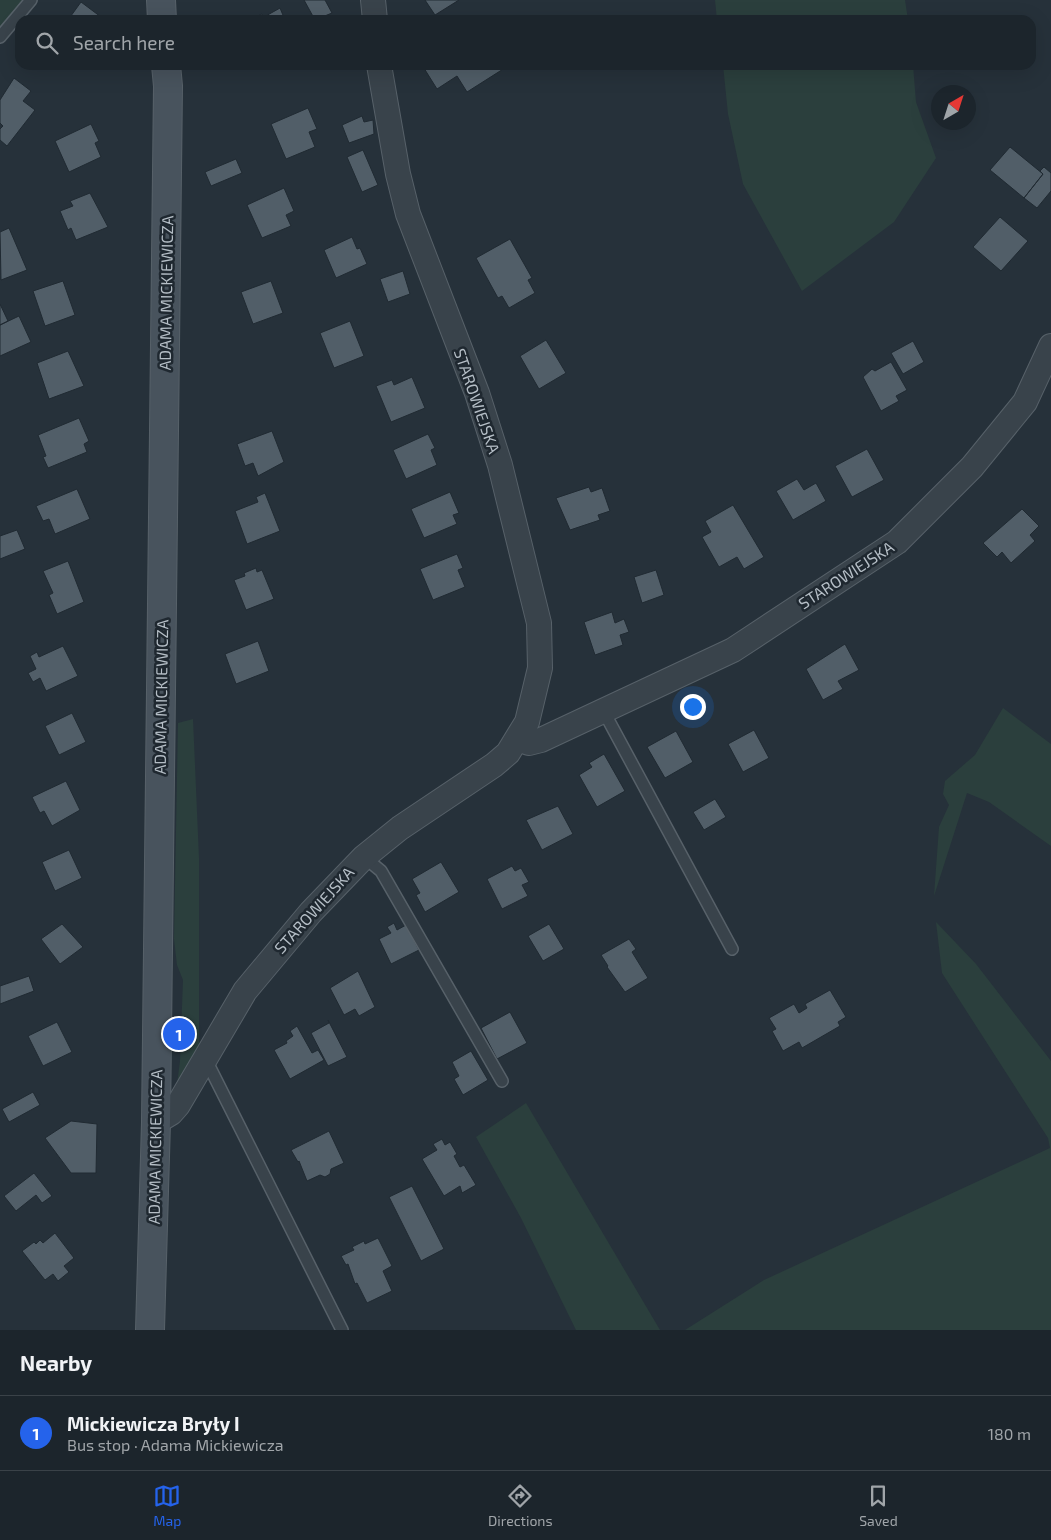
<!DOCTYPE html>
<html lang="en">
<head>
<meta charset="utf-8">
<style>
  :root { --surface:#1c252c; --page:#252d34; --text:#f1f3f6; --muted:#a0a5a9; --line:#3a4248; --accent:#2563eb }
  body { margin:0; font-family:"Exo 2",sans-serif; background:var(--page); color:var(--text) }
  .compass { position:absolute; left:931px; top:85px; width:45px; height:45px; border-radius:50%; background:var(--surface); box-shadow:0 5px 20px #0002; rotate:39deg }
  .you { position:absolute; left:692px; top:706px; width:18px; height:18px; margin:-12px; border:4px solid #fff; border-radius:50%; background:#1a73e8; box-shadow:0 0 0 8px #1a73e833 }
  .badge { display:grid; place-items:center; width:32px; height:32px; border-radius:50%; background:var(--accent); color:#fff; font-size:16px; font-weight:700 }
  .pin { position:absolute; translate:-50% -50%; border:2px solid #fff; box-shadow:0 1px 5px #0006 }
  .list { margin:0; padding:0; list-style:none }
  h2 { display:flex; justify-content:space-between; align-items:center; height:65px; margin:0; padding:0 20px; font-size:21px }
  h2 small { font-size:16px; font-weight:400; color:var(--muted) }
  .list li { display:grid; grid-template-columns:32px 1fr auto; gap:15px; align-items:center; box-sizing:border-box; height:75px; padding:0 20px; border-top:1px solid var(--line) }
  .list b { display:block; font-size:19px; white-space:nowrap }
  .list p { margin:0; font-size:16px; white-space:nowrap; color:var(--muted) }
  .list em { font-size:16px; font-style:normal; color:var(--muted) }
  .icon { flex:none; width:28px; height:28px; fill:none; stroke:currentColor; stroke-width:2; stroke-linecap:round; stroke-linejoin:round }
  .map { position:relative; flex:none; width:1051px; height:1330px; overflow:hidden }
  .search { position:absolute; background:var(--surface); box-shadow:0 5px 20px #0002; left:15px; right:15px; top:15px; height:55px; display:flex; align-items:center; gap:12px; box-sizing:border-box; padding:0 18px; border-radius:15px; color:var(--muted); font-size:19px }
  .sheet { height:140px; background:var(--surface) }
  nav { display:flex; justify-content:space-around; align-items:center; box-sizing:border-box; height:70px; border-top:1px solid var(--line); background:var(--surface); font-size:14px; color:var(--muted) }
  nav a { display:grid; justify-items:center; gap:2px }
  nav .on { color:var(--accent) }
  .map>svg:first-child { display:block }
  .green { fill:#2b3f3d }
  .building { fill:#515e68; stroke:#202a32 }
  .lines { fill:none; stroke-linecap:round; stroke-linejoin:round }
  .lane-casing { stroke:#576169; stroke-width:14 }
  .street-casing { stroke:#576169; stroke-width:26 }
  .secondary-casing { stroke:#576169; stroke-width:30 }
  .lane { stroke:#39434b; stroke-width:11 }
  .street { stroke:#39434b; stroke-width:24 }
  .secondary { stroke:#48535d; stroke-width:28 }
  .labels { text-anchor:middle; stroke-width:5; stroke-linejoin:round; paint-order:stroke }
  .street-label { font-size:16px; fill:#b5bec6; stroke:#1f2830 }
</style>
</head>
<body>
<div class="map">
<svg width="1051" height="1330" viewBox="0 0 1051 1330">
  <rect width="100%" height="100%" fill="#26313a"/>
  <path class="green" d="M 0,0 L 26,0 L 0,33 Z
    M 715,0 L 905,0 L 908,20 L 717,20 Z
    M 723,65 L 913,65 L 916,102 L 936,158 L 894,222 L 802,291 L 743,184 L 728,114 Z
    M 1003,708 L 1051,744 L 1051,846 L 989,802 L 967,793 L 934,896 L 939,827 L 949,805 L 943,794 L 945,781 L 975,755 Z
    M 193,719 L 199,858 L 199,1053 L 176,1092 L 180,1061 L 183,980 L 177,965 L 174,939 L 178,723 Z
    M 936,922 L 976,964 L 1051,1061 L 1051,1330 L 685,1330 L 764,1280 L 1050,1148 L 1048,1138 L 942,973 Z
    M 526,1103 L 660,1330 L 576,1330 L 521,1218 L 476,1137 Z"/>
  <path class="building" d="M 304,0 L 325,0 L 332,13 L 315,20 Z
    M 425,0 L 459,0 L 435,15 Z
    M 81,2 L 105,20 L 68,20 Z
    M 280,8 L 285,20 L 249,20 L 262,14 L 264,17 Z
    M 422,65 L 507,65 L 508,66 L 467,92 L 457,76 L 437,89 Z
    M 14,78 L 31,91 L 23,101 L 35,110 L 7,146 L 0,140 L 0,129 L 3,126 L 0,123 L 0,100 Z
    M 308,108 L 317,129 L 309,132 L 315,147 L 286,159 L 271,124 Z
    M 362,116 L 364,122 L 373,120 L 374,134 L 349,143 L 342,125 Z
    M 91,124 L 99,141 L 95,143 L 101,157 L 69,172 L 55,141 Z
    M 1010,147 L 1043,174 L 1024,198 L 990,170 Z
    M 363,150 L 378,185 L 362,192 L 347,157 Z
    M 236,159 L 242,173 L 211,186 L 205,172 Z
    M 1044,167 L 1051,173 L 1051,191 L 1037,208 L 1024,198 L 1043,174 L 1040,171 Z
    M 284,188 L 294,211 L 286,215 L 291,226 L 262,238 L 247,205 Z
    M 90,193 L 108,227 L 76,240 L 71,228 L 68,230 L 60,211 L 73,206 L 70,201 Z
    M 1000,217 L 1028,241 L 1001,271 L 973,247 Z
    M 9,228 L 27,270 L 1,280 L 0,232 Z
    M 352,237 L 357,249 L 360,248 L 367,264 L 336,278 L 324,250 Z
    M 510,239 L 532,278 L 528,280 L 535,293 L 509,308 L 502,296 L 498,298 L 476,258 Z
    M 403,271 L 410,294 L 388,302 L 380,279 Z
    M 63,281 L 75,315 L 45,326 L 33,291 Z
    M 271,281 L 283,313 L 253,324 L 241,292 Z
    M 0,304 L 8,321 L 0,325 Z
    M 19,316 L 31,342 L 0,356 L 0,325 Z
    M 350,321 L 364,356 L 334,368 L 320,333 Z
    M 546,340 L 566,373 L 539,389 L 520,356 Z
    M 913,341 L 924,362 L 903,374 L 891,353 Z
    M 68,351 L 84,386 L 49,399 L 37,363 Z
    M 891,362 L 907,390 L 896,396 L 899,401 L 881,411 L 863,377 L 872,369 L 875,371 Z
    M 412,377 L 425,408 L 391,422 L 376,386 L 392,380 L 394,385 Z
    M 79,418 L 89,441 L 84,444 L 87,452 L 48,468 L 43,457 L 46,456 L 38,435 Z
    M 272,431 L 284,462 L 258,476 L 253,463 L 245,466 L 237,444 Z
    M 428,434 L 435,448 L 431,450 L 437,465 L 406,479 L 393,450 Z
    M 867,449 L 884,480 L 852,497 L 835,466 Z
    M 797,479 L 804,490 L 816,483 L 826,501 L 793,520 L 776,491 Z
    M 589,487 L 591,492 L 602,488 L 610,511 L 598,515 L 600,520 L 570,530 L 556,498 Z
    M 77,489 L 90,519 L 55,534 L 49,519 L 43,521 L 36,506 Z
    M 450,492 L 459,513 L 453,515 L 457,524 L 424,538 L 411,509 Z
    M 265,493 L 280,531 L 247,544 L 235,511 L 258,502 L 256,497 Z
    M 733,505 L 764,557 L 744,569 L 737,557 L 719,567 L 702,537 L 711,532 L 705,521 Z
    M 1022,509 L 1039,526 L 1030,535 L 1035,541 L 1011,563 L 1002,552 L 997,557 L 983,543 Z
    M 17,530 L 25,549 L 0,559 L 0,536 Z
    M 457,554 L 463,568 L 458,570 L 465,587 L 433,600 L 420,569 Z
    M 68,561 L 84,602 L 57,614 L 49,595 L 53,593 L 43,571 Z
    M 256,568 L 257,572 L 262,570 L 274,599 L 246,610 L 234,580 L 245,576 L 244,573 Z
    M 656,570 L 664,595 L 642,603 L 634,577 Z
    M 612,612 L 615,623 L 624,619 L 629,632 L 620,635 L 623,645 L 595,655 L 584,622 Z
    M 258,641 L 269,671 L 236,684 L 225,654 Z
    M 845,644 L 859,670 L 838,681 L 843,689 L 823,700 L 806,669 Z
    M 63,646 L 78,676 L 46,691 L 40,678 L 33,682 L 28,673 L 36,669 L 30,656 L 37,652 L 39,657 Z
    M 72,713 L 86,742 L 59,755 L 45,726 Z
    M 754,730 L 769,758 L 743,772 L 728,744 Z
    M 676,731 L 693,762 L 665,778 L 647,747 Z
    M 604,754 L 625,791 L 597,807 L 579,775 L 592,767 L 589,763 Z
    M 66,781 L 80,810 L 52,826 L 44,811 L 40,813 L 32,797 Z
    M 715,799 L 726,817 L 704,830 L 693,812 Z
    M 558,806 L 573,834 L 542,850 L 526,820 Z
    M 69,850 L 82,878 L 55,891 L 42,862 Z
    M 441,862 L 459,892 L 425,912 L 416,895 L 420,893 L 412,879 Z
    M 512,866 L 515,871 L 521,868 L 529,882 L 522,885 L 528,896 L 502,909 L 487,879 Z
    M 394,923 L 397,930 L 406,925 L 419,950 L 391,964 L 379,939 L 391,933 L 387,927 Z
    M 62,924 L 83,947 L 60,964 L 41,939 Z
    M 549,924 L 564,949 L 543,961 L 528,936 Z
    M 629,939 L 636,949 L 632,952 L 648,978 L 625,992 L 607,967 L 608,966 L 601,955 Z
    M 358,971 L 375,1007 L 359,1016 L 355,1009 L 344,1015 L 330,988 Z
    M 29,976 L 34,991 L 0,1004 L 0,986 Z
    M 830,990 L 846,1017 L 838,1022 L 840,1026 L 802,1048 L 799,1042 L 783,1051 L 772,1031 L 776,1029 L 769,1018 L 794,1004 L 799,1013 L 807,1008 L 805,1004 Z
    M 510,1012 L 527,1043 L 497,1059 L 481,1028 Z
    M 328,1020 L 347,1057 L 328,1066 L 311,1033 L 329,1023 Z
    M 57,1022 L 72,1052 L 43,1066 L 28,1036 Z
    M 297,1026 L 312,1053 L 318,1050 L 324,1060 L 290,1079 L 274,1050 L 287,1043 L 286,1041 L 293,1036 L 290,1031 Z
    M 471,1051 L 488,1080 L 463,1095 L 454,1079 L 459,1076 L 452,1062 Z
    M 33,1092 L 40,1105 L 9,1122 L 2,1109 Z
    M 71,1121 L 97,1124 L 96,1173 L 71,1173 L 45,1138 Z
    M 329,1131 L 344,1163 L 331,1169 L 330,1174 L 325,1177 L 320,1175 L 307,1181 L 299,1161 L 298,1162 L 291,1150 Z
    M 442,1139 L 445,1145 L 450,1142 L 457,1154 L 454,1156 L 460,1167 L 464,1165 L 476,1185 L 462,1193 L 460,1186 L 444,1196 L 422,1159 L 437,1150 L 433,1144 Z
    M 34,1173 L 52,1196 L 42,1203 L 36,1195 L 16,1211 L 4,1196 Z
    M 412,1186 L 444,1249 L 421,1261 L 389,1197 Z
    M 55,1233 L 74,1258 L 64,1266 L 69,1272 L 58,1281 L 53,1274 L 45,1280 L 22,1251 L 34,1242 L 36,1244 L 40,1240 L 43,1243 Z
    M 378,1238 L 392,1266 L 383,1271 L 392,1291 L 367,1303 L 357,1283 L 355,1284 L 348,1264 L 346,1265 L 341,1256 L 354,1250 L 352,1247 L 364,1241 L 365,1244 Z"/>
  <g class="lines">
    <defs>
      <path id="lane" d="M 0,37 L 31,0
        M 604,712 L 732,949
        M 364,857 L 381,871 L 502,1081
        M 206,1060 L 342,1330"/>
      <path id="street" d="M 373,0 L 375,20
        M 518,739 L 529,743 L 541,740 L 733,650 L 897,542 L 972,467 L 1025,402 L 1051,346
        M 156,1122 L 171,1113 L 178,1105 L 245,991 L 311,912 L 364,857 L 400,828 L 494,765 L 508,753 L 527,722 L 540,668 L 539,623 L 500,465 L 477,393 L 408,214 L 398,174 L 379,65"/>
      <path id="secondary" d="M 161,0 L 162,20
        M 150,1330 L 156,1122 L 168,86 L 166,65"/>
    </defs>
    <use href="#lane" class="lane-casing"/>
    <use href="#street" class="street-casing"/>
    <use href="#secondary" class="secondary-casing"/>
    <use href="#lane" class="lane"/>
    <use href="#street" class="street"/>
    <use href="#secondary" class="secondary"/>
  </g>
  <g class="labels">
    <g class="street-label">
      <text transform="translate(166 293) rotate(-89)" y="6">ADAMA MICKIEWICZA</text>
      <text transform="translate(477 401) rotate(71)" y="6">STAROWIEJSKA</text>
      <text transform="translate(846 575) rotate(-33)" y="6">STAROWIEJSKA</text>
      <text transform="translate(161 697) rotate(-89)" y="6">ADAMA MICKIEWICZA</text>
      <text transform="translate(314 910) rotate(-48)" y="6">STAROWIEJSKA</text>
      <text transform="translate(155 1147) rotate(-89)" y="6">ADAMA MICKIEWICZA</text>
    </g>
  </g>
</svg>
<svg class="compass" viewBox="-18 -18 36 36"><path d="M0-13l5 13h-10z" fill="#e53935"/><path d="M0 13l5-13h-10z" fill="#a0a5a9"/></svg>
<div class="you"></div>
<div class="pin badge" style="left:179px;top:1034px">1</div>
<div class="search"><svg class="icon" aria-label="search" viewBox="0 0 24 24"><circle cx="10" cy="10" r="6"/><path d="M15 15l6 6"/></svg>Search here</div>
</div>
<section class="sheet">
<h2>Nearby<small></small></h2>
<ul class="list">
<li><span class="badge">1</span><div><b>Mickiewicza Bryły I</b><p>Bus stop · Adama Mickiewicza</p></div><em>180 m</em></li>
</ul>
</section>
<nav>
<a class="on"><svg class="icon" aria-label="map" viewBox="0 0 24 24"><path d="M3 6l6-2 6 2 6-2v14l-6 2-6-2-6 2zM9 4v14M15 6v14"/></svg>Map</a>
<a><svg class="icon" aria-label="directions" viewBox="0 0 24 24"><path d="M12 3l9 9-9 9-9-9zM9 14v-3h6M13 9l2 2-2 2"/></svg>Directions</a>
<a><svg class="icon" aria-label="saved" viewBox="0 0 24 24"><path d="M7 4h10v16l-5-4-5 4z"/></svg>Saved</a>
</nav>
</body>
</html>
